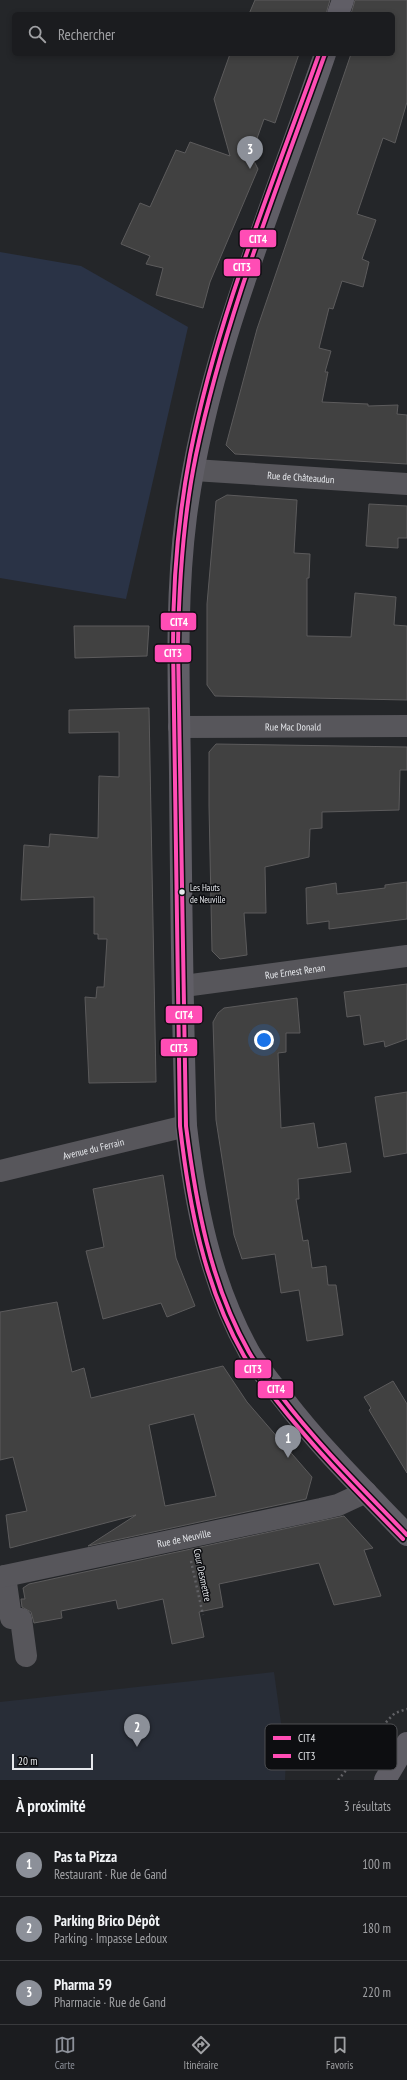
<!DOCTYPE html>
<html lang="fr">
<head>
<meta charset="utf-8">
<style>
  :root { --surface:#1b1c1f; --page:#242528; --text:#f1f3f6; --muted:#a0a1a4; --line:#393a3d; --accent:#8c9099 }
  body { margin:0; font-family:"PT Sans Narrow",sans-serif; background:var(--page); color:var(--text) }
  .scale { position:absolute; left:12px; bottom:10px; width:81px; box-sizing:border-box; padding-left:4px; border:2px solid #e6e8ec; border-top:0; font-size:11px; line-height:14px; white-space:nowrap; color:#e6e8ec; -webkit-text-stroke:3px #0d0e11; paint-order:stroke }
  .you { position:absolute; left:264px; top:1040px; width:14px; height:14px; margin:-10px; border:3px solid #fff; border-radius:50%; background:#1a73e8; box-shadow:0 0 0 6px #1a73e833 }
  .badge { display:grid; place-items:center; width:26px; height:26px; border-radius:50%; background:var(--accent); color:#fff; font-size:13px; font-weight:700 }
  .pin { position:absolute; translate:-50% -33px; filter:drop-shadow(0 1px 2px #0008) }
  .pin::after { content:''; position:absolute; top:21px; width:14px; height:12px; background:inherit; clip-path:polygon(0 0,100% 0,50% 100%) }
  .list { margin:0; padding:0; list-style:none }
  h2 { display:flex; justify-content:space-between; align-items:center; height:52px; margin:0; padding:0 16px; font-size:17px }
  h2 small { font-size:13px; font-weight:400; color:var(--muted) }
  .list li { display:grid; grid-template-columns:26px 1fr auto; gap:12px; align-items:center; box-sizing:border-box; height:64px; padding:0 16px; border-top:1px solid var(--line) }
  .list b { display:block; font-size:15px; white-space:nowrap }
  .list p { margin:0; font-size:13px; white-space:nowrap; color:var(--muted) }
  .list em { font-size:13px; font-style:normal; color:var(--muted) }
  .icon { flex:none; width:22px; height:22px; fill:none; stroke:currentColor; stroke-width:2; stroke-linecap:round; stroke-linejoin:round }
  .map { position:relative; flex:none; width:407px; height:1780px; overflow:hidden }
  .search { position:absolute; background:var(--surface); box-shadow:0 2px 6px #0003; left:12px; right:12px; top:12px; height:44px; display:flex; align-items:center; gap:10px; box-sizing:border-box; padding:0 14px; border-radius:6px; color:var(--muted); font-size:15px }
  .sheet { height:244px; background:var(--surface) }
  nav { display:flex; justify-content:space-around; align-items:center; box-sizing:border-box; height:56px; border-top:1px solid var(--line); background:var(--surface); font-size:11px; color:var(--muted) }
  nav a { display:grid; justify-items:center; gap:2px }
  nav .on { color:var(--accent) }
  .map>svg:first-child { display:block }
  .built { fill:#282d37 }
  .green { fill:#2a3346 }
  .building { fill:#414141; stroke:#5c5b5c; fill-rule:evenodd }
  .lines { fill:none; stroke-linecap:round; stroke-linejoin:round }
  .path { stroke:#616165; stroke-width:2.5; stroke-dasharray:2 3; stroke-linecap:butt }
  .street { stroke:#57565b; stroke-width:22 }
  .primary { stroke:#605e66; stroke-width:22 }
  .bus-1-casing { stroke:#0d0e11; stroke-width:7 }
  .bus-2-casing { stroke:#0d0e11; stroke-width:7 }
  .bus-1 { stroke:#ff4db5; stroke-width:4 }
  .bus-2 { stroke:#ff4db5; stroke-width:4 }
  .bus-dot { fill:#e6e8ec; stroke:#0d0e11; stroke-width:1.5 }
  .labels { text-anchor:middle; stroke-width:3; stroke-linejoin:round; paint-order:stroke }
  .bus-label { font-size:9px; fill:#e6e8ec; stroke:#0d0e11; text-anchor:start }
  .street-label { font-size:10px; fill:#e6e8ec; stroke:#0d0e11 }
  .key { fill:#0d0e11; stroke:#4e4f53; stroke-width:1 }
  .key-label { font-size:11px; fill:#e6e8ec }
  .line-badge { stroke:#0d0e11; stroke-width:1.5 }
  .badge-label { font-size:11px; text-anchor:middle; font-weight:bold; fill:#fff }
</style>
</head>
<body>
<div class="map">
<svg width="407" height="1780" viewBox="0 0 407 1780">
  <rect width="100%" height="100%" fill="#242629"/>
  <path class="built" d="M 274,1672 L 286,1759 L 285,1780 L 0,1780 L 0,1702 Z"/>
  <path class="green" d="M 0,252 L 81,266 L 188,327 L 126,599 L 0,578 Z"/>
  <path class="building" d="M 255,0 L 330,0 L 326,14 L 249,14 Z
    M 355,0 L 407,0 L 407,102 L 395,143 L 383,138 L 357,214 L 376,220 L 362,259 L 369,262 L 363,287 L 342,281 L 333,309 L 329,308 L 319,348 L 331,351 L 325,372 L 328,372 L 322,402 L 368,404 L 368,406 L 398,405 L 397,414 L 407,415 L 407,464 L 235,454 L 226,445 L 257,329 L 351,54 L 393,54 L 393,14 L 351,14 Z
    M 230,54 L 299,54 L 275,123 L 264,119 L 251,155 L 258,169 L 210,282 L 203,308 L 156,295 L 163,268 L 146,264 L 150,256 L 121,244 L 140,203 L 150,207 L 176,150 L 185,153 L 190,142 L 230,156 L 214,99 Z
    M 227,495 L 297,500 L 294,553 L 310,554 L 309,578 L 307,578 L 307,636 L 351,637 L 355,593 L 396,597 L 394,625 L 407,626 L 407,700 L 215,696 L 207,685 L 207,604 L 216,501 Z
    M 369,504 L 407,506 L 407,538 L 398,538 L 398,548 L 366,546 Z
    M 74,626 L 149,626 L 147,656 L 75,658 Z
    M 149,708 L 156,1082 L 89,1083 L 85,997 L 96,998 L 97,987 L 104,987 L 107,939 L 98,939 L 98,934 L 94,934 L 94,897 L 21,900 L 24,845 L 49,847 L 50,834 L 98,838 L 99,776 L 119,777 L 119,732 L 69,733 L 69,710 Z
    M 216,744 L 407,747 L 407,770 L 400,770 L 399,810 L 322,812 L 322,828 L 310,829 L 309,857 L 265,867 L 266,913 L 244,913 L 247,955 L 220,959 L 212,951 L 209,806 L 209,752 Z
    M 407,882 L 407,919 L 329,929 L 329,921 L 307,924 L 306,888 L 336,883 L 337,894 L 385,888 L 385,885 Z
    M 407,984 L 407,1039 L 385,1047 L 384,1041 L 364,1045 L 360,1015 L 347,1017 L 344,992 Z
    M 297,998 L 300,1033 L 286,1033 L 286,1052 L 278,1053 L 281,1128 L 314,1123 L 318,1148 L 346,1143 L 351,1172 L 298,1179 L 299,1199 L 296,1199 L 303,1241 L 308,1240 L 312,1268 L 326,1266 L 328,1285 L 336,1285 L 343,1335 L 307,1341 L 299,1290 L 281,1293 L 275,1254 L 242,1259 L 234,1235 L 216,1120 L 214,1054 L 213,1022 L 218,1013 L 224,1008 Z
    M 407,1092 L 407,1153 L 384,1157 L 375,1097 Z
    M 163,1175 L 176,1258 L 195,1306 L 167,1317 L 161,1303 L 103,1319 L 86,1251 L 104,1247 L 93,1189 Z
    M 57,1302 L 72,1372 L 84,1368 L 91,1398 L 223,1366 L 247,1402 L 312,1477 L 306,1499 L 88,1546 L 136,1515 L 10,1548 L 6,1515 L 27,1511 L 13,1457 L 0,1460 L 0,1312 ZM 194,1414 L 216,1496 L 165,1506 L 149,1425 Z
    M 393,1381 L 407,1404 L 407,1473 L 369,1410 L 371,1408 L 364,1397 Z
    M 344,1516 L 373,1548 L 364,1550 L 381,1596 L 334,1605 L 319,1563 L 219,1584 L 223,1607 L 199,1612 L 204,1637 L 172,1644 L 163,1599 L 118,1609 L 116,1600 L 61,1611 L 62,1618 L 34,1623 L 31,1612 L 22,1607 L 21,1599 L 25,1599 L 23,1588 L 29,1584 Z"/>
  <g class="lines">
    <path class="path" d="M 191,1561 L 203,1615
      M 338,1780 L 388,1720 L 395,1713 L 407,1709"/>
    <g class="street">
      <path id="s1" d="M 194,470 L 407,484"/>
      <path id="s2" d="M 179,727 L 407,726"/>
      <path id="s3" d="M 184,986 L 407,956"/>
      <path id="s4" d="M 0,1171 L 186,1126"/>
      <path d="M 5,1576 L 11,1618 L 21,1619 L 26,1656"/>
      <path id="s5" d="M 0,1577 L 321,1509 L 338,1505 L 366,1492"/>
    </g>
    <path class="primary" d="M 338,14 L 343,0
      M 325,54 C 273,206 207,356 186,516 C 175,602 179,688 180,774 C 181,891 182,1009 186,1126 C 195,1204 210,1282 249,1352 C 259,1369 273,1385 285,1401 C 322,1449 365,1491 407,1535
      M 385,1780 L 407,1743"/>
    <defs>
      <path id="bus-1" d="M 325,54 C 278,186 225,317 196,455 C 183,518 179,581 178,645 L 186,1126 C 196,1204 210,1283 249,1352 C 258,1368 270,1382 281,1396 C 319,1446 364,1490 407,1535"/>
      <path id="bus-2" d="M 319,54 C 272,186 217,317 190,455 C 178,518 173,581 173,645 L 180,1126 C 189,1205 204,1286 244,1356 C 253,1371 265,1385 276,1400 C 315,1450 359,1494 403,1539"/>
    </defs>
    <use href="#bus-1" class="bus-1-casing"/>
    <use href="#bus-2" class="bus-2-casing"/>
    <use href="#bus-1" class="bus-1"/>
    <use href="#bus-2" class="bus-2"/>
  </g>
  <circle class="bus-dot" cx="182" cy="892" r="3.5"/>
  <g class="labels">
    <g class="bus-label">
      <text x="190" y="891">Les Hauts<tspan x="190" dy="12">de Neuville</tspan></text>
    </g>
    <g class="street-label">
      <text dy="4" stroke="none"><textPath href="#s1" startOffset="107">Rue de Châteaudun</textPath></text>
      <text dy="4" stroke="none"><textPath href="#s2" startOffset="114">Rue Mac Donald</textPath></text>
      <text dy="4" stroke="none"><textPath href="#s3" startOffset="112">Rue Ernest Renan</textPath></text>
      <text dy="4" stroke="none"><textPath href="#s4" startOffset="96">Avenue du Ferrain</textPath></text>
      <text dy="4" stroke="none"><textPath href="#s5" startOffset="188">Rue de Neuville</textPath></text>
      <text transform="translate(203 1575) rotate(78)" y="4">Cour Desmettre</text>
    </g>
  </g>
  <rect x="265" y="1724" width="132" height="46" rx="6" class="key"/>
  <rect x="273" y="1736" width="18" height="4" fill="#ff4db5"/>
  <rect x="273" y="1754" width="18" height="4" fill="#ff4db5"/>
  <g class="key-label">
    <text x="298" y="1742">CIT4</text>
    <text x="298" y="1760">CIT3</text>
  </g>
  <g class="line-badge">
    <rect x="239" y="229" width="38" height="19" rx="4" fill="#ff4db5"/>
    <rect x="223" y="258" width="38" height="19" rx="4" fill="#ff4db5"/>
    <rect x="160" y="612" width="37" height="19" rx="4" fill="#ff4db5"/>
    <rect x="154" y="644" width="38" height="19" rx="4" fill="#ff4db5"/>
    <rect x="165" y="1005" width="38" height="19" rx="4" fill="#ff4db5"/>
    <rect x="160" y="1038" width="38" height="19" rx="4" fill="#ff4db5"/>
    <rect x="234" y="1359" width="38" height="20" rx="4" fill="#ff4db5"/>
    <rect x="257" y="1380" width="37" height="19" rx="4" fill="#ff4db5"/>
  </g>
  <g class="badge-label">
    <text x="258" y="243">CIT4</text>
    <text x="242" y="271">CIT3</text>
    <text x="179" y="626">CIT4</text>
    <text x="173" y="657">CIT3</text>
    <text x="184" y="1019">CIT4</text>
    <text x="179" y="1052">CIT3</text>
    <text x="253" y="1373">CIT3</text>
    <text x="276" y="1393">CIT4</text>
  </g>
</svg>
<div class="scale">20 m</div>
<div class="you"></div>
<div class="pin badge" style="left:288px;top:1458px">1</div>
<div class="pin badge" style="left:137px;top:1747px">2</div>
<div class="pin badge" style="left:250px;top:169px">3</div>
<div class="search"><svg class="icon" aria-label="search" viewBox="0 0 24 24"><circle cx="10" cy="10" r="6"/><path d="M15 15l6 6"/></svg>Rechercher</div>
</div>
<section class="sheet">
<h2>À proximité<small>3 résultats</small></h2>
<ul class="list">
<li><span class="badge">1</span><div><b>Pas ta Pizza</b><p>Restaurant · Rue de Gand</p></div><em>100 m</em></li>
<li><span class="badge">2</span><div><b>Parking Brico Dépôt</b><p>Parking · Impasse Ledoux</p></div><em>180 m</em></li>
<li><span class="badge">3</span><div><b>Pharma 59</b><p>Pharmacie · Rue de Gand</p></div><em>220 m</em></li>
</ul>
</section>
<nav>
<a class="on"><svg class="icon" aria-label="map" viewBox="0 0 24 24"><path d="M3 6l6-2 6 2 6-2v14l-6 2-6-2-6 2zM9 4v14M15 6v14"/></svg>Carte</a>
<a><svg class="icon" aria-label="directions" viewBox="0 0 24 24"><path d="M12 3l9 9-9 9-9-9zM9 14v-3h6M13 9l2 2-2 2"/></svg>Itinéraire</a>
<a><svg class="icon" aria-label="saved" viewBox="0 0 24 24"><path d="M7 4h10v16l-5-4-5 4z"/></svg>Favoris</a>
</nav>
</body>
</html>
